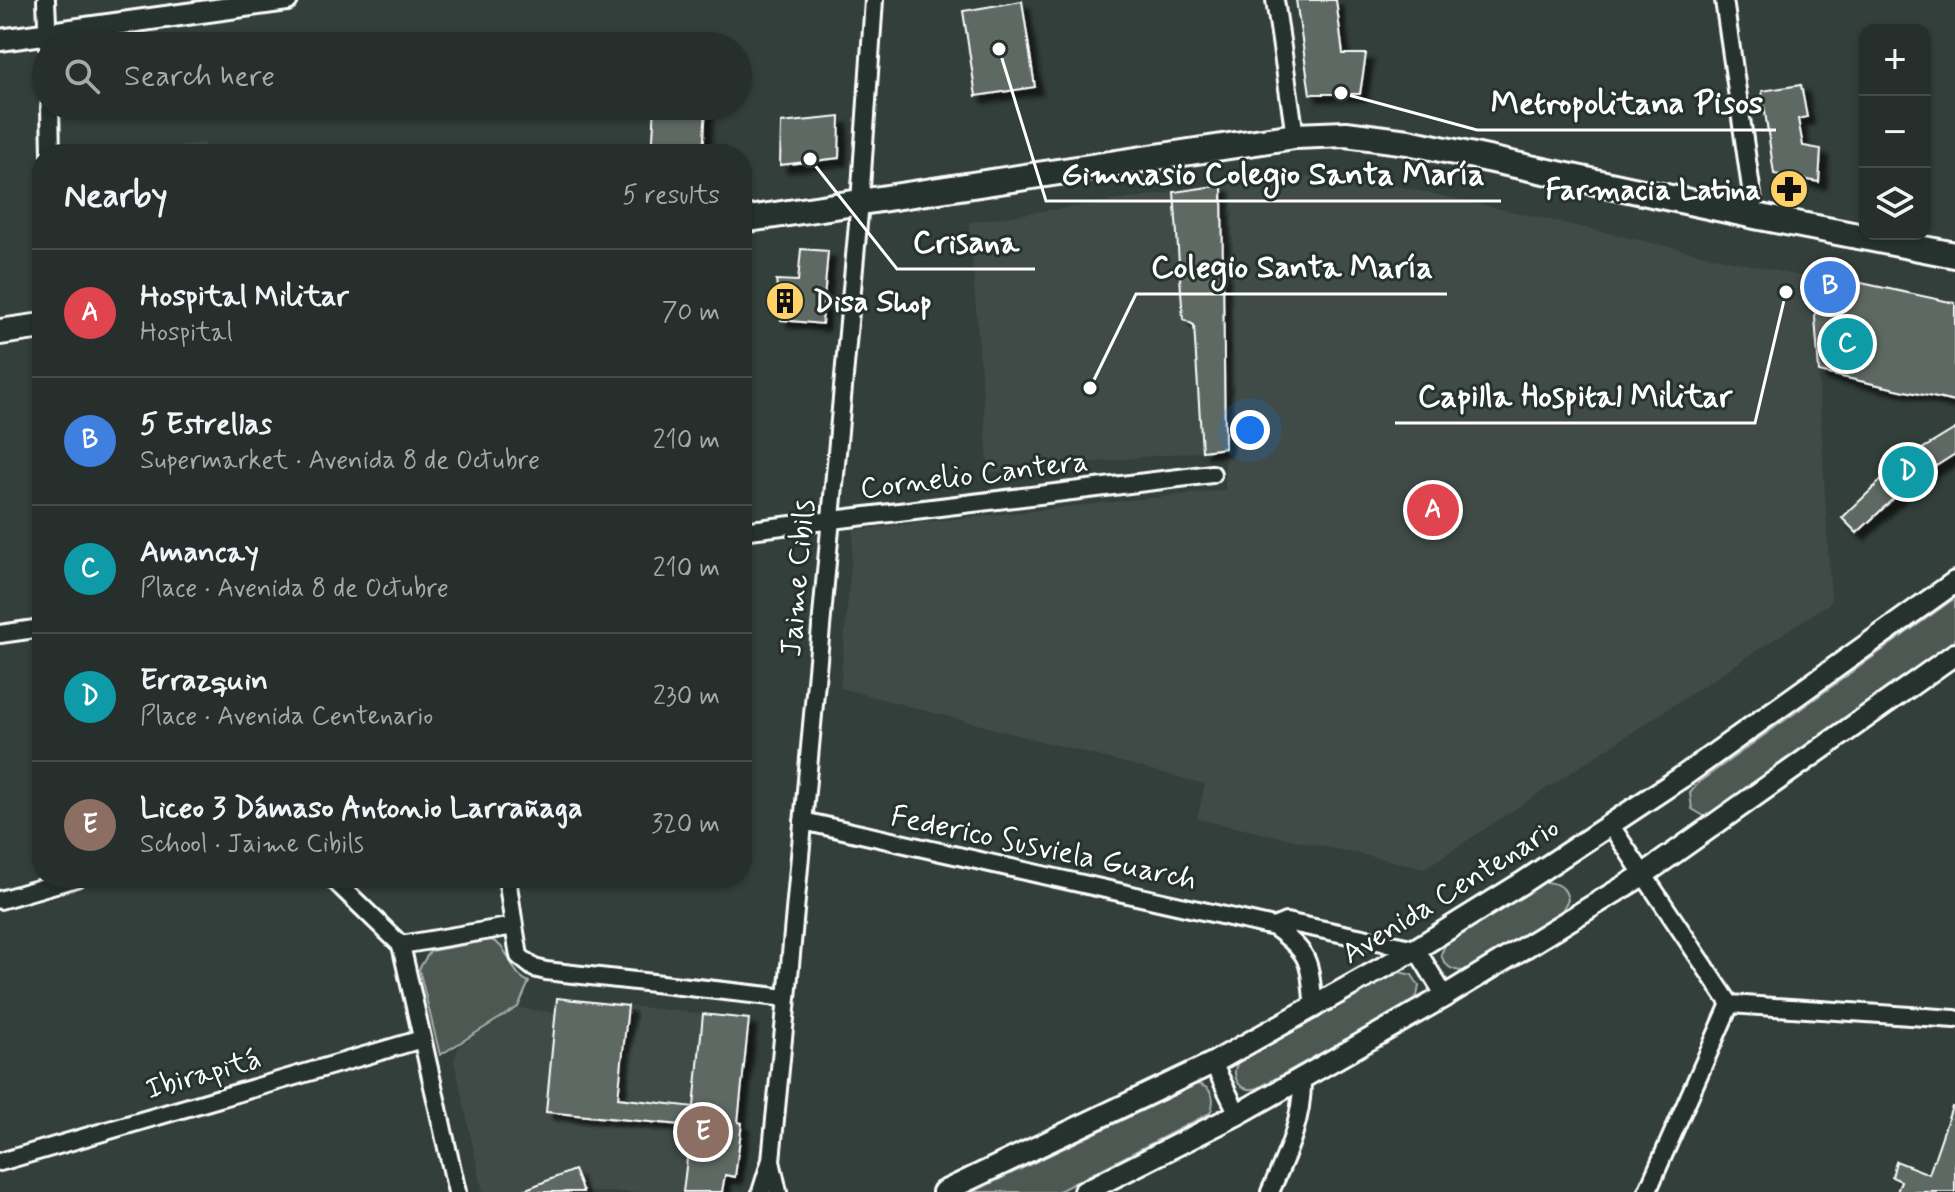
<!DOCTYPE html>
<html lang="en">
<head>
<meta charset="utf-8">
<style>
  :root { --surface:#262f2c; --page:#2e3734; --text:#f1f3f6; --muted:#a4a9a9; --line:#424a48; --accent:#1a73e8 }
  body { margin:0; font-family:Mynerve,sans-serif; background:var(--page); color:var(--text) }
  .controls { position:absolute; right:24px; top:24px; display:grid; overflow:hidden; border-radius:16px; box-shadow:0 2px 6px #0004 }
  .controls button { width:72px; height:72px; display:grid; place-items:center; padding:0; border:0; border-bottom:2px solid var(--line); background:var(--surface); color:var(--text); font:40px sans-serif }
  .you { position:absolute; left:1250px; top:430px; width:28px; height:28px; margin:-20px; border:6px solid #fff; border-radius:50%; background:#1a73e8; box-shadow:0 0 0 12px #1a73e833 }
  .badge { display:grid; place-items:center; width:52px; height:52px; border-radius:50%; background:var(--accent); color:#fff; font-size:26px; font-weight:700 }
  .pin { position:absolute; translate:-50% -50%; border:4px solid #fff; box-shadow:0 2px 8px #0006 }
  .list { margin:0; padding:0; list-style:none }
  h2 { display:flex; justify-content:space-between; align-items:center; height:104px; margin:0; padding:0 32px; font-size:34px }
  h2 small { font-size:26px; font-weight:400; color:var(--muted) }
  .list li { display:grid; grid-template-columns:52px 1fr auto; gap:24px; align-items:center; box-sizing:border-box; height:128px; padding:0 32px; border-top:2px solid var(--line) }
  .list b { display:block; font-size:30px; white-space:nowrap }
  .list p { margin:0; font-size:26px; white-space:nowrap; color:var(--muted) }
  .list em { font-size:26px; font-style:normal; color:var(--muted) }
  .icon { flex:none; width:44px; height:44px; fill:none; stroke:currentColor; stroke-width:2; stroke-linecap:round; stroke-linejoin:round }
  .map { position:relative; flex:none; width:1955px; height:1192px; overflow:hidden }
  .search { position:absolute; background:var(--surface); box-shadow:0 2px 6px #0004; left:32px; top:32px; width:720px; height:88px; display:flex; align-items:center; gap:20px; box-sizing:border-box; padding:0 28px; border-radius:44px; color:var(--muted); font-size:30px }
  .panel { position:absolute; background:var(--surface); box-shadow:0 2px 6px #0004; left:32px; top:144px; width:720px; height:744px; border-radius:32px }
  .map>svg:first-child { display:block }
  .built { fill:#404c47 }
  .green { fill:#4d5853; stroke:#a6aca9; stroke-width:2 }
  .building { fill:#5f6964; stroke:#fff; stroke-width:2; filter:url(#shadow) }
  .lines { fill:none; stroke-linecap:round; stroke-linejoin:round }
  .minor-casing { stroke:#fff; stroke-width:22 }
  .tertiary-casing { stroke:#fff; stroke-width:26 }
  .primary-casing { stroke:#fff; stroke-width:30 }
  .minor { stroke:#26332d; stroke-width:16 }
  .tertiary { stroke:#26332d; stroke-width:20 }
  .primary { stroke:#26332d; stroke-width:24 }
  .labels { text-anchor:middle; stroke-width:6; stroke-linejoin:round; paint-order:stroke }
  .poi-label { font-size:30px; font-weight:bold; fill:#fff; stroke:#26332d; text-anchor:end }
  .street-label { font-size:30px; fill:#fff; stroke:#26332d }
  .leader { fill:none; stroke:#fff; stroke-width:3 }
  .callout-dot { fill:#fff; stroke:#26332d; stroke-width:3 }
  .callout-label { font-size:32px; text-anchor:middle; font-weight:bold; fill:#fff; stroke:#26332d; stroke-width:6; stroke-linejoin:round; paint-order:stroke }
</style>
</head>
<body>
<div class="map">
<svg width="1955" height="1192" viewBox="0 0 1955 1192">
  <defs>
    <filter id="shadow"><feDropShadow dx="7" dy="7" stdDeviation="2" flood-color="#0009"/></filter>
  </defs>
  <rect width="100%" height="100%" fill="#333f3a"/>
  <filter id="ink" filterUnits="userSpaceOnUse"><feTurbulence type="fractalNoise" baseFrequency=".0125" numOctaves="2"/><feDisplacementMap in="SourceGraphic" scale="16" xChannelSelector="R" yChannelSelector="G"/><feConvolveMatrix kernelMatrix="1 2 1 2 8 2 1 2 1" color-interpolation-filters="sRGB"/></filter>
  <g filter="url(#ink)">
    <path class="built" d="M 205,143 L 205,154 L 93,154 Z
      M 1281,175 L 1371,180 L 1822,281 L 1815,317 L 1831,602 L 1425,868 L 1197,819 L 1205,784 L 840,688 L 854,530 L 1225,490 L 1222,185 Z
      M 1174,192 L 1183,318 L 1194,325 L 1202,451 L 989,473 L 969,222 Z
      M 557,998 L 749,1019 L 738,1121 L 742,1123 L 735,1177 L 725,1176 L 722,1192 L 483,1192 L 454,1060 L 459,1046 L 519,1008 L 555,1013 Z"/>
    <path class="green" d="M 1955,598 L 1955,643 L 1711,815 L 1704,816 L 1692,809 L 1690,793 L 1699,782 Z
      M 1545,882 C 1557,883 1566,886 1568,900 L 1561,912 L 1464,971 C 1452,971 1444,966 1441,954 L 1447,941 Z
      M 491,940 C 512,948 508,973 529,982 L 518,1007 L 440,1055 L 419,969 L 430,951 Z
      M 1399,972 L 1412,975 L 1419,986 L 1417,996 L 1411,1003 L 1258,1088 C 1239,1094 1228,1075 1240,1059 Z
      M 1197,1084 C 1213,1087 1216,1100 1210,1113 L 1061,1190 L 1056,1192 L 973,1192 Z"/>
    <path class="building" d="M 1296,0 L 1336,0 L 1343,54 L 1366,54 L 1360,94 L 1310,94 Z
      M 1022,1 L 1035,87 L 976,96 L 963,11 Z
      M 1801,85 L 1807,117 L 1798,119 L 1803,146 L 1821,149 L 1819,182 L 1774,174 L 1762,91 Z
      M 655,106 L 706,106 L 703,154 L 652,154 Z
      M 840,117 L 839,158 L 780,165 L 781,123 Z
      M 1222,185 L 1225,448 L 1202,451 L 1194,325 L 1183,319 L 1174,192 Z
      M 801,249 L 828,251 L 822,324 L 781,320 L 776,280 L 798,281 Z
      M 1824,275 L 1955,303 L 1955,402 L 1819,372 L 1815,317 Z
      M 1955,429 L 1955,454 L 1911,482 L 1857,533 L 1842,518 L 1899,463 Z
      M 557,998 L 628,1006 L 618,1098 L 694,1107 L 703,1014 L 749,1019 L 738,1122 L 742,1123 L 735,1177 L 725,1175 L 722,1192 L 683,1192 L 691,1126 L 546,1112 Z
      M 1952,1107 L 1955,1108 L 1955,1192 L 1897,1192 L 1901,1181 L 1892,1177 L 1896,1161 L 1929,1174 Z
      M 574,1170 L 583,1192 L 521,1192 L 521,1191 Z"/>
    <g class="lines">
      <defs>
        <path id="minor" d="M 46,0 L 48,46
          M 1275,0 L 1295,136
          M 1724,0 L 1755,216
          M 50,106 L 51,154
          M 742,531 L 1212,474
          M 0,634 L 42,628
          M 803,821 L 1274,927 C 1313,955 1309,963 1314,1009
          M 1611,826 L 1730,1004
          M 332,878 L 401,945 L 457,1192
          M 507,878 L 514,926
          M 0,900 L 76,878
          M 1274,927 L 1286,922 L 1416,949 L 1445,996
          M 401,945 L 514,926 L 519,956 L 534,968 L 546,971 L 787,998
          M 1730,1004 L 1955,1019
          M 1213,1063 L 1238,1114
          M 771,1161 L 778,1192
          M 0,1162 L 422,1039
          M 761,1192 L 771,1160 L 787,998 L 860,202 L 874,0
          M 1270,1192 C 1287,1154 1303,1120 1302,1078
          M 1647,1192 L 1730,1004"/>
        <path id="tertiary" d="M 0,40 L 287,0
          M 943,1192 L 1213,1063 L 1416,949 L 1522,883 L 1682,777 L 1955,582
          M 1084,1192 L 1238,1114 L 1302,1078 L 1445,996 L 1643,875 L 1955,654"/>
        <path id="primary" d="M 742,220 L 1295,136 L 1346,134 L 1408,142 L 1755,216 L 1955,255
          M 0,332 L 42,326"/>
      </defs>
      <use href="#minor" class="minor-casing"/>
      <use href="#tertiary" class="tertiary-casing"/>
      <use href="#primary" class="primary-casing"/>
      <use href="#minor" class="minor"/>
      <use href="#tertiary" class="tertiary"/>
      <use href="#primary" class="primary"/>
    </g>
  </g>
  <defs>
    <symbol id="pharmacy-disc" viewBox="-11 -11 22 22"><circle r="9.5" fill="#ffd166" stroke="#26332d"/><path d="M-2-6h4v4h4v4h-4v4h-4v-4h-4v-4h4Z" fill="#111"/></symbol>
    <symbol id="building-disc" viewBox="-11 -11 22 22"><circle r="9.5" fill="#ffd166" stroke="#26332d"/><path d="M-4-6H4V6H1V3H-1V6H-4ZM-2.5-4.3h1.7v1.8h-1.7ZM.8-4.3h1.7v1.8H.8ZM-2.5-1h1.7V.8h-1.7ZM.8-1h1.7V.8H.8Z" fill="#111"/></symbol>
  </defs>
  <g fill-rule="evenodd">
    <use href="#pharmacy-disc" x="1767" y="167" width="44" height="44"/>
    <use href="#building-disc" x="763" y="279" width="44" height="44"/>
  </g>
  <g class="labels">
    <g class="poi-label">
      <text x="1761" y="199">Farmacia Latina</text>
      <text x="813" y="311" text-anchor="start">Disa Shop</text>
    </g>
    <g class="street-label">
      <text transform="translate(974 474) rotate(-7)" y="10">Cornelio Cantera</text>
      <text transform="translate(797 578) rotate(-85)" y="10">Jaime Cibils</text>
      <text transform="translate(1044 847) rotate(12)" y="10">Federico Susviela Guarch</text>
      <text transform="translate(1450 890) rotate(-32)" y="10">Avenida Centenario</text>
      <text transform="translate(203 1073) rotate(-16)" y="10">Ibirapitá</text>
    </g>
  </g>
  <path class="leader" d="M1341 93L1477 130H1776M999 49L1046 201H1501M810 159L897 269H1035M1090 388L1136 294H1447M1786 292L1755 423H1395"/>
  <g class="callout-dot">
    <circle cx="1341" cy="93" r="8"/>
    <circle cx="999" cy="49" r="8"/>
    <circle cx="810" cy="159" r="8"/>
    <circle cx="1090" cy="388" r="8"/>
    <circle cx="1786" cy="292" r="8"/>
  </g>
  <g class="callout-label">
    <text x="1627" y="113">Metropolitana Pisos</text>
    <text x="1273" y="184">Gimnasio Colegio Santa María</text>
    <text x="966" y="252">Crisana</text>
    <text x="1292" y="277">Colegio Santa María</text>
    <text x="1575" y="406">Capilla Hospital Militar</text>
  </g>
</svg>
<div class="controls">
<button>+</button>
<button>−</button>
<button><svg class="icon" aria-label="layers" viewBox="0 0 24 24"><path d="M12 4l9 5-9 5-9-5zM3 14l9 5 9-5"/></svg></button>
</div>
<div class="you"></div>
<div class="pin badge" style="left:1433px;top:510px;background:#e0444e">A</div>
<div class="pin badge" style="left:1830px;top:287px;background:#3f7fe0">B</div>
<div class="pin badge" style="left:1847px;top:344px;background:#0f9aa8">C</div>
<div class="pin badge" style="left:1908px;top:472px;background:#0f9aa8">D</div>
<div class="pin badge" style="left:703px;top:1132px;background:#8d6e63">E</div>
<div class="search"><svg class="icon" aria-label="search" viewBox="0 0 24 24"><circle cx="10" cy="10" r="6"/><path d="M15 15l6 6"/></svg>Search here</div>
<section class="panel">
<h2>Nearby<small>5 results</small></h2>
<ul class="list">
<li><span class="badge" style="background:#e0444e">A</span><div><b>Hospital Militar</b><p>Hospital</p></div><em>70 m</em></li>
<li><span class="badge" style="background:#3f7fe0">B</span><div><b>5 Estrellas</b><p>Supermarket · Avenida 8 de Octubre</p></div><em>210 m</em></li>
<li><span class="badge" style="background:#0f9aa8">C</span><div><b>Amancay</b><p>Place · Avenida 8 de Octubre</p></div><em>210 m</em></li>
<li><span class="badge" style="background:#0f9aa8">D</span><div><b>Errazquin</b><p>Place · Avenida Centenario</p></div><em>230 m</em></li>
<li><span class="badge" style="background:#8d6e63">E</span><div><b>Liceo 3 Dámaso Antonio Larrañaga</b><p>School · Jaime Cibils</p></div><em>320 m</em></li>
</ul>
</section>
</div>
</body>
</html>
